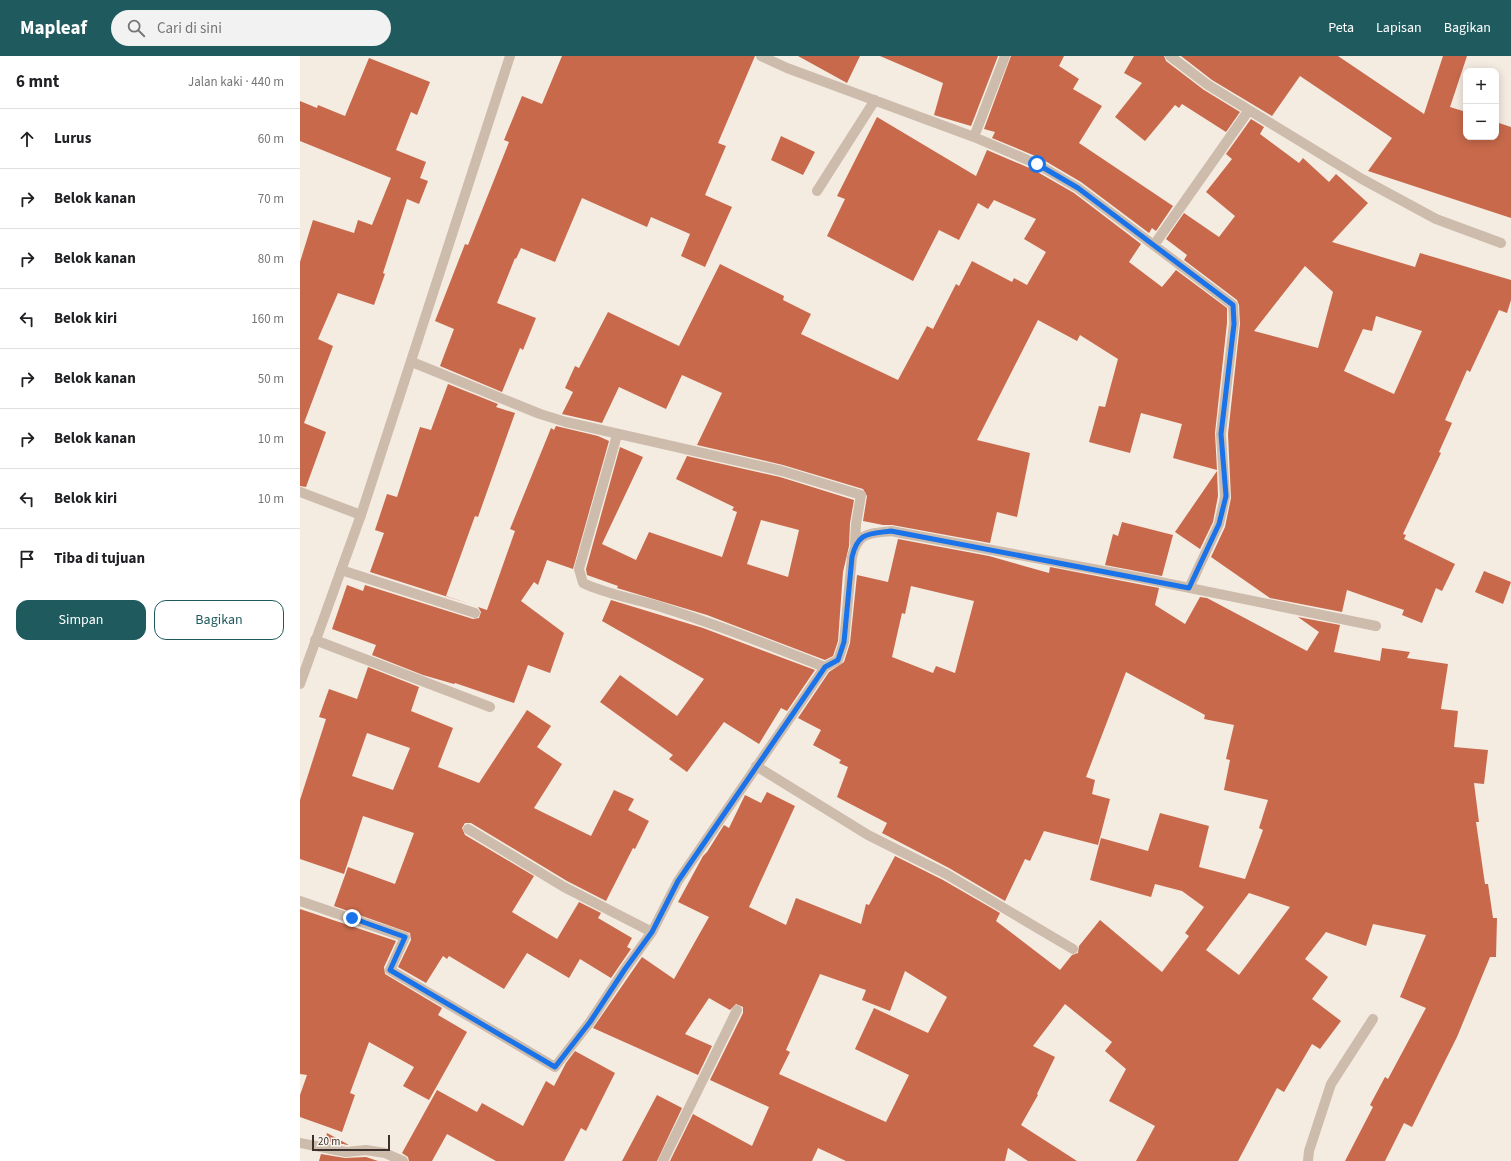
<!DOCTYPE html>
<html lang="id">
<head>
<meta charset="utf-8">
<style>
  :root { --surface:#fff; --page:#f2f2f2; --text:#202124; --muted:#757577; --line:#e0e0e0; --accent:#1f5a5e }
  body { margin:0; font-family:"Source Sans 3",sans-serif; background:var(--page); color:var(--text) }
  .controls { position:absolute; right:12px; top:12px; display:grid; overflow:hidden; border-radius:8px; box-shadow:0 2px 10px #0003 }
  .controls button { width:36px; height:36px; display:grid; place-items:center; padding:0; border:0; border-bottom:1px solid var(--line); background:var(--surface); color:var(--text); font:20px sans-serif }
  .scale { position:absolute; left:12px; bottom:10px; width:78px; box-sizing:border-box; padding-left:4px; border:2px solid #3b302b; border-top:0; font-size:11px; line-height:14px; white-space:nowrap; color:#3b302b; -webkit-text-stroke:3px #fbf5ee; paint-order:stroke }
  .stop { position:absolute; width:12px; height:12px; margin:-9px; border:3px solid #1a73e8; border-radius:50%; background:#fff }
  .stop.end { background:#1a73e8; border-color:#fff; box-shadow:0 1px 4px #0008 }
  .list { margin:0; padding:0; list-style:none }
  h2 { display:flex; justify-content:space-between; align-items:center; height:52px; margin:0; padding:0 16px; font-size:17px }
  h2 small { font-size:13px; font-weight:400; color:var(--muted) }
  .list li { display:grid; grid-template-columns:26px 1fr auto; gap:12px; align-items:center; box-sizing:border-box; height:60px; padding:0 16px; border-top:1px solid var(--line) }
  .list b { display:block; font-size:15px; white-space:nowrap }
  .list em { font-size:13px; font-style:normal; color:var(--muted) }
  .actions { display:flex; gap:8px; padding:12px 16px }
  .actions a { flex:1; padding:9px 0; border:1px solid var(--accent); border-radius:12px; text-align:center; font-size:14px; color:var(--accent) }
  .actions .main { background:var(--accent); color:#fff }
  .icon { flex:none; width:22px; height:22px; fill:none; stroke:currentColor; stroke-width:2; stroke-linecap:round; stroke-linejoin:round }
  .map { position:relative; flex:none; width:1211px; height:1105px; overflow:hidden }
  header { display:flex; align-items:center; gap:24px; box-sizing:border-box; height:56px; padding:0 20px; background:var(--accent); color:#fff }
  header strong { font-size:19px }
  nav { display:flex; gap:22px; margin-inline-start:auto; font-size:14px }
  .search { width:280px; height:36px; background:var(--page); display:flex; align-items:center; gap:10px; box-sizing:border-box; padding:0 14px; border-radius:22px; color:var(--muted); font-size:15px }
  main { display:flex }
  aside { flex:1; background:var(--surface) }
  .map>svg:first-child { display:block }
  .building { fill:#c8694b; fill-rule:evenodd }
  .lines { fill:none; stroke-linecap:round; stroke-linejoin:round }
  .minor { stroke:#cdbbac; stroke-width:10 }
  .tertiary { stroke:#cdbbac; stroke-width:10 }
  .route { stroke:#1a73e8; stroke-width:5 }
</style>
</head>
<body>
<header>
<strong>Mapleaf</strong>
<div class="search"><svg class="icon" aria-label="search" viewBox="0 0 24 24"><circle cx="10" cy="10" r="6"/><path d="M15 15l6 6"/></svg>Cari di sini</div>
<nav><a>Peta</a><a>Lapisan</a><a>Bagikan</a></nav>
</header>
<main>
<aside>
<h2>6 mnt<small>Jalan kaki · 440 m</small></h2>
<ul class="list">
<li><svg class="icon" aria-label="ahead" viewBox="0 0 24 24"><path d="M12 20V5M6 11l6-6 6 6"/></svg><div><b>Lurus</b></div><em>60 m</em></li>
<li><svg class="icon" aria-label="right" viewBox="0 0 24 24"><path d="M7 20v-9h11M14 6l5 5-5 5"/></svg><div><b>Belok kanan</b></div><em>70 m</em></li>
<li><svg class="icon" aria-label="right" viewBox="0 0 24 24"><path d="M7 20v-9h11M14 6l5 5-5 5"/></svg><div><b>Belok kanan</b></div><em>80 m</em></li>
<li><svg class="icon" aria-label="left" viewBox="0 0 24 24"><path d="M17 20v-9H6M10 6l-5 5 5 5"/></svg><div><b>Belok kiri</b></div><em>160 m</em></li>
<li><svg class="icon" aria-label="right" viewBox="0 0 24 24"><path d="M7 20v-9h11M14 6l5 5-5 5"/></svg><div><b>Belok kanan</b></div><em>50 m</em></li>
<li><svg class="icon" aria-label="right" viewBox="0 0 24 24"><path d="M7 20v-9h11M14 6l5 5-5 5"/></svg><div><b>Belok kanan</b></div><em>10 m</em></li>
<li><svg class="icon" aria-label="left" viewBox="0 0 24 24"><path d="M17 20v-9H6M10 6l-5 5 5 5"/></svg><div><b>Belok kiri</b></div><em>10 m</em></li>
<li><svg class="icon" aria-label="arrive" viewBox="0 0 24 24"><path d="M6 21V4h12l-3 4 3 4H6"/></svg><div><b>Tiba di tujuan</b></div></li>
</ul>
<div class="actions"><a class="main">Simpan</a><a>Bagikan</a></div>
</aside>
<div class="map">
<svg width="1211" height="1105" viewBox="0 0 1211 1105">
  <rect width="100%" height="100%" fill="#f4ebe1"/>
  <path class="building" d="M 262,0 L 455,0 L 418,87 L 426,90 L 405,139 L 432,151 L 405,211 L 381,200 L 390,178 L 351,161 L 347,171 L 282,142 L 255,206 L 221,192 L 216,203 L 215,202 L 197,247 L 236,262 L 223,294 L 220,292 L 202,336 L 140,310 L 154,273 L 135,265 L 165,188 L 168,189 L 192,129 L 209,86 L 204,84 L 222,40 L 242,48 Z
    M 498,0 L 560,0 L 547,27 Z
    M 580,0 L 698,0 L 671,70 L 634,59 L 643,27 Z
    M 711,0 L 764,0 L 759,10 L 779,23 L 773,33 L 802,50 L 779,87 L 873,150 L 856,175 L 852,172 L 849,177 L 781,126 L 740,102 L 692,82 L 695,76 L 684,73 Z
    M 834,0 L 864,0 L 866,5 L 904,34 L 940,56 L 926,76 L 882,48 L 879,52 L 875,49 L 845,85 L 815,61 L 842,27 L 824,17 Z
    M 881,0 L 1038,0 L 1124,58 L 1143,0 L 1167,0 L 1150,51 L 1166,56 L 1166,81 L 1196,81 L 1196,66 L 1211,71 L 1211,162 L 1068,115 L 1092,82 L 1000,20 L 972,60 L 912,24 Z
    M 69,2 L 130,26 L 117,59 L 111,56 L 96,94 L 126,106 L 120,122 L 128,125 L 119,148 L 107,143 L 83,217 L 85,218 L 74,249 L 38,237 L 18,283 L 33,290 L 4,367 L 26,376 L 6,431 L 0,430 L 0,206 L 13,164 L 54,177 L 58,164 L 72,169 L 91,122 L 0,85 L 0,45 L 17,52 L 18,49 L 45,60 Z
    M 577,61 L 676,120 L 687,94 L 734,114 L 774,137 L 841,188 L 829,206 L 862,231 L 876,214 L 927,252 L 927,267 L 915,377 L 917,414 L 873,402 L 882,368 L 841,357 L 830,397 L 789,386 L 799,350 L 805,351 L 818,303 L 780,279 L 777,285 L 738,264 L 677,384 L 730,397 L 717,461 L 697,456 L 690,487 L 592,469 L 583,469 L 563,465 L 567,440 L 563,433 L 483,409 L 397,389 L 422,337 L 382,319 L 366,353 L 319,331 L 302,367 L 262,358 L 273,336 L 265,332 L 275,310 L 279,312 L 308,256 L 379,290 L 420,208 L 484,240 L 483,244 L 511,258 L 501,278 L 598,324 L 627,270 L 633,273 L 656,228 L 659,230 L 672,205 L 712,226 L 714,222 L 727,229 L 746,196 L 724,183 L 736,163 L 694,144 L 688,153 L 678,147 L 659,184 L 639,174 L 613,225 L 527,180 L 545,143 L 537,140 Z
    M 951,63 L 964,71 L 960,78 L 999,107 L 1003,102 L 1029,126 L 1036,118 L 1068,147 L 1032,186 L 1115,211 L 1120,197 L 1211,224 L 1211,244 L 1207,257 L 1199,254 L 1170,316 L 1167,314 L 1145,364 L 1152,367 L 1139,396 L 1141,397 L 1103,478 L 1106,479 L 1104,483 L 1155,508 L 1142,535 L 1136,532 L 1122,567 L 1102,559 L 1104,554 L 1047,534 L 1042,556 L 970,542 L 911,501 L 925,471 L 931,442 L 928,378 L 940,268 L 939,249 L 937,244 L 884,204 L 887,199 L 866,183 L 884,157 L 919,181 L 935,160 L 906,136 L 932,103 L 926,98 ZM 1005,210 L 1033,236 L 1018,292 L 954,275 ZM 1076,260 L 1122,275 L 1094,338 L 1044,315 L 1063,273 L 1072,275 Z
    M 481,80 L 515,96 L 503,119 L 471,104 Z
    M 148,328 L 198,348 L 196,351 L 215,357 L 178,461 L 175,460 L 146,540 L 170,548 L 70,516 L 84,477 L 75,474 L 87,438 L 97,441 L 120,371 L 131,374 Z
    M 256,370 L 298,380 L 309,385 L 273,513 L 247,504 L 238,529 L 234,526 L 221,545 L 264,577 L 250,617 L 228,609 L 214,647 L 155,627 L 154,628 L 123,619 L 72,599 L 76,589 L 32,573 L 47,529 L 63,535 L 65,529 L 173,563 L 179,562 L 181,556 L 178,551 L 187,554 L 215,475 L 210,473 L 251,372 L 254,374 Z
    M 320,391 L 343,401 L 302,488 L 336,504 L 349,476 L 422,501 L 437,456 L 432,454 L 434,451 L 376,423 L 387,400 L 480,421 L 554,444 L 550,467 L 549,490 L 543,516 L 538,585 L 533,600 L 525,604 L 407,559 L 317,532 L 318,530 L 287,519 L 286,513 ZM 461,464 L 499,474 L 488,521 L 447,508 Z
    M 917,415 L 918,440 L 913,466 L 900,493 L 875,476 Z
    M 822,466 L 873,479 L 862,520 L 805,509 L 813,478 L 818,480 Z
    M 598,483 L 689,500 L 749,517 L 750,511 L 859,532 L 855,549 L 885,568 L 900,541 L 907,542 L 1007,595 L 1019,576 L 998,561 L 1040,569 L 1034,596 L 1080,605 L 1082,592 L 1110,596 L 1107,602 L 1148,608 L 1141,653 L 1158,655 L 1154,691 L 1188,694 L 1184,728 L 1174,727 L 1179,766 L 1176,766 L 1185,828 L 1188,828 L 1193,862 L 1197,862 L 1196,901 L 1190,901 L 1157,981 L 1112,1071 L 1104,1067 L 1085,1105 L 1045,1105 L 1073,1051 L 1070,1049 L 1085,1021 L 1088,1023 L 1126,952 L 1100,941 L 1126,879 L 1073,868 L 1066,890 L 1026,876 L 1005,903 L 1028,921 L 1012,943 L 1041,965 L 1020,993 L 1012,988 L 984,1036 L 977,1032 L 938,1105 L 836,1105 L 855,1070 L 809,1045 L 826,1013 L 805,995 L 812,986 L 765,948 L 733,990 L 755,1001 L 737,1038 L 738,1039 L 721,1069 L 777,1105 L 728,1105 L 708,1092 L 705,1105 L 546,1105 L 518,1092 L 512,1105 L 370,1105 L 393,1058 L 452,1090 L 469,1051 L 410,1024 L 443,957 L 443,951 L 436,948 L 430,954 L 409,942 L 385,978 L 412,990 L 398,1019 L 293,972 L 342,901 L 374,923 L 409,861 L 378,846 L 403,800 L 407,796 L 424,769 L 429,772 L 445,739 L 461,747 L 467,736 L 495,750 L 449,851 L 486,869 L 496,842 L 561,868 L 566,848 L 569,849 L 595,800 L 643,824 L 700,857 L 696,865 L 760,914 L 772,899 L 778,897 L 779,890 L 800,864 L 862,916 L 889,880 L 885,877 L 904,851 L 882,835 L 855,828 L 851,841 L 790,824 L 801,782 L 848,795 L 860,757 L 909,770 L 899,811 L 945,823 L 963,774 L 959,772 L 968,744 L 924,734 L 930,704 L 926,703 L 934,669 L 904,663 L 905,659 L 826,616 L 786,721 L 795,724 L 792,738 L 810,743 L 798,789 L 744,775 L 730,805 L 725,803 L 705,845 L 649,812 L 582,777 L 587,767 L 537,741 L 548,711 L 539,707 L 541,704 L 513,689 L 521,674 L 498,662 L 529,616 L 544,606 L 550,587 L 557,519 L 588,526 ZM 611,530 L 674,545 L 655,617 L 636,610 L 633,617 L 592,601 L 602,557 L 605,558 ZM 949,837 L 990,851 L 939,919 L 906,894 ZM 605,915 L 647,941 L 628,977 L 574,952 L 555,993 L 609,1019 L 586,1066 L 479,1018 L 490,996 L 486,994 L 520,918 L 566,934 L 562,944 L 590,955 Z
    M 1184,515 L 1211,526 L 1203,548 L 1175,536 Z
    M 311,544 L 403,572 L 515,614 L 487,655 L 481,652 L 459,688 L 424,666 L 387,716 L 369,703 L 373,699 L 300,646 L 320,619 L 377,660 L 404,623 L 302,565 Z
    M 68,611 L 119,631 L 111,655 L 153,672 L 138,711 L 179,727 L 227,654 L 251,670 L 237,691 L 262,708 L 234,752 L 291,780 L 314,734 L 334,743 L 328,754 L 349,765 L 335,793 L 333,792 L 306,845 L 267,825 L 171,767 L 165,767 L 162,772 L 165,779 L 234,820 L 212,856 L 257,883 L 279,846 L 301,857 L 298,862 L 332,882 L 327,891 L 331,893 L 311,922 L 280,903 L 269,922 L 227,897 L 204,933 L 149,900 L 147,903 L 143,900 L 126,927 L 98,911 L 111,884 L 110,877 L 34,850 L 48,811 L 95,828 L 114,777 L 63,760 L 44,818 L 0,803 L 0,744 L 26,663 L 19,661 L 29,633 L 57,643 ZM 67,677 L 110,692 L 93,734 L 52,720 Z
    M 0,853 L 96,885 L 84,911 L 85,918 L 142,952 L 138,959 L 167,976 L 129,1044 L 103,1030 L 114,1011 L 69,986 L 50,1037 L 55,1039 L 42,1076 L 0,1061 L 0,1039 L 7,1019 L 0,1018 Z
    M 275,995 L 315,1017 L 286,1075 L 281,1072 L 264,1105 L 196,1105 L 147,1078 L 132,1105 L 109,1105 L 108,1101 L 102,1097 L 137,1034 L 177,1056 L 182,1047 L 223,1070 L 246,1025 L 254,1030 L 266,1007 Z
    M 357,1039 L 382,1052 L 357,1105 L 322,1105 Z
    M 27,1077 L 49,1089 L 25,1085 Z
    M 21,1098 L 45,1102 L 66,1101 L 78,1105 L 19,1105 Z"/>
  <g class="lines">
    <path class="minor" d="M 461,0 L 487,12 L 674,81 L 705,0
      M 870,0 L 908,29 L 1062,123 L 1136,163 L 1201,187
      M 674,81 L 737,108 L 778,132 L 933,249 L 934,267 L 921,378 L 925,441 L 919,468 L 889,532
      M 517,135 L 575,44
      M 854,189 L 949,54
      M 112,306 L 240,358 L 266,366 L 482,415 L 561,439 L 556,468 L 555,488
      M 317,379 L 279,513 L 283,527 C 308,539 337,543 364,552 C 419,569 471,590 525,611
      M 0,436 L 61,459
      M 41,514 L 175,557
      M 15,584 L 190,651
      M 456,710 L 568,779 L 646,818 L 773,893
      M 168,773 L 264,831 L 352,876
      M 0,845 L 105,881 L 90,914 L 255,1011 L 290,966 L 325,913 L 352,876 L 378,825 L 525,611 L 538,604 L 544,586 L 552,501 C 558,476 568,478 591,475 L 836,521 L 1076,570
      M 0,1087 L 46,1096 L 66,1094 L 85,1097 L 103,1105
      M 363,1105 L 437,954
      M 1008,1105 L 1009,1095 L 1031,1028 L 1073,963"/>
    <path class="tertiary" d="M 0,628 L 61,459 L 210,0"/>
  </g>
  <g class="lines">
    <path class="route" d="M 52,862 L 105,881 L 90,914 L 255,1011 L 290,966 L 325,913 L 352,876 L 378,825 L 525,611 L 538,604 L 544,586 L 552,501 C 558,476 568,478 591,475 L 889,532 L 919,468 L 926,440 L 921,378 L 934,268 L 933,249 L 778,132 L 737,108"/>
  </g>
</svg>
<div class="controls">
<button>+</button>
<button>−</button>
</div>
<div class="scale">20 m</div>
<div class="stop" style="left:737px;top:108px"></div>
<div class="stop end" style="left:52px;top:862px"></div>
</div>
</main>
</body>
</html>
